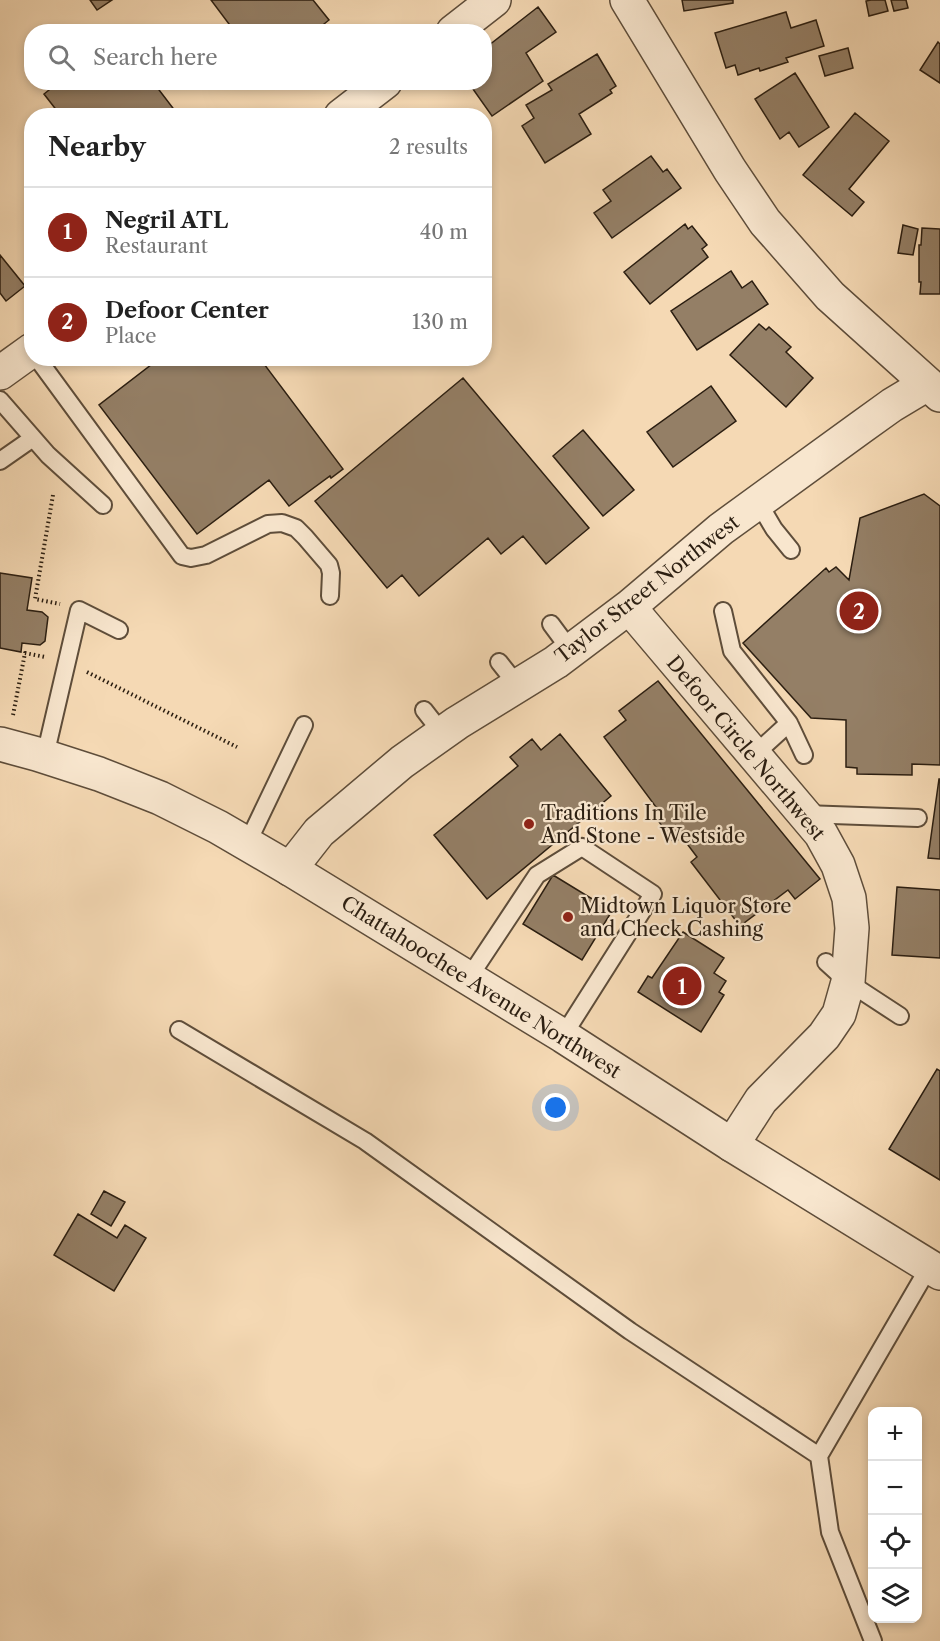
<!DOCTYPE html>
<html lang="en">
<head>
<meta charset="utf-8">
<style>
  :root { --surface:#fff; --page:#f2f2f2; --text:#222; --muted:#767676; --line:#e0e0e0; --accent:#8f2418 }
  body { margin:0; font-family:"Libre Caslon Text",serif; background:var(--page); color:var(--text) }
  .controls { position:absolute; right:18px; bottom:18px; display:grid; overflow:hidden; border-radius:12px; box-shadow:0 3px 9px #0003 }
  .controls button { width:54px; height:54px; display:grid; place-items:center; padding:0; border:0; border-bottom:2px solid var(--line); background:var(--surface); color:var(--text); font:30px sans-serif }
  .you { position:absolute; left:556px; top:1108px; width:21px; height:21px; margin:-15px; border:4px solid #fff; border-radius:50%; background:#1a73e8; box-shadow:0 0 0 9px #1a73e833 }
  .badge { display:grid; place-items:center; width:39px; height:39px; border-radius:50%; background:var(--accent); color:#fff; font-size:20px; font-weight:700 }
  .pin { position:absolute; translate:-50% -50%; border:3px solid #fff; box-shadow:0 2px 6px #0006 }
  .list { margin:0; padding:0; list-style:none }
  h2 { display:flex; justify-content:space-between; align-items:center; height:78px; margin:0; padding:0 24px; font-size:26px }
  h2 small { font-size:20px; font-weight:400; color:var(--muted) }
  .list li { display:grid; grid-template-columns:39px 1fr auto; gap:18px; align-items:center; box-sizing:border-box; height:90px; padding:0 24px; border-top:2px solid var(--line) }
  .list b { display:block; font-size:22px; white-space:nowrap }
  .list p { margin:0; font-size:20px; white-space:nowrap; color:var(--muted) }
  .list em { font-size:20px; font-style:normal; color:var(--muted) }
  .icon { flex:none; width:33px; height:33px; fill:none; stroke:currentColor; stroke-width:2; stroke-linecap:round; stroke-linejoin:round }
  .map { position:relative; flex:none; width:940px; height:1641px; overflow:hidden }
  .search { position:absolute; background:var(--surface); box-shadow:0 3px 9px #0003; left:24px; top:24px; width:468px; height:66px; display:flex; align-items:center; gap:15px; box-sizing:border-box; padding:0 21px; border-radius:24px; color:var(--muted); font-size:22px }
  .panel { position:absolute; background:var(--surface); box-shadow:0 3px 9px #0003; left:24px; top:108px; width:468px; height:258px; border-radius:24px }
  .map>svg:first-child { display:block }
  .building { fill:#947f66; stroke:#2b1e11; stroke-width:1.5 }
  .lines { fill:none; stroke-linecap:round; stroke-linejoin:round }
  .service-casing { stroke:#5e4d3a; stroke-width:20 }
  .minor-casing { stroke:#5e4d3a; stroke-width:36 }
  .tertiary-casing { stroke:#5e4d3a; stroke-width:36 }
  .path { stroke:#2b1e11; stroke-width:4; stroke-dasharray:1.5 3; stroke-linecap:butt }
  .service { stroke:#f8e6ce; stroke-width:16 }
  .minor { stroke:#f8e6ce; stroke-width:33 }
  .tertiary { stroke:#f8e6ce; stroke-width:33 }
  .poi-dot { fill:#8f2418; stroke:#f8e6ce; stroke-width:2 }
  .labels { text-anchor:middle; stroke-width:4.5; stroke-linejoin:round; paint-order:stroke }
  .street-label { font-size:20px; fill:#2b1e11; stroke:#f8e6ce }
  .poi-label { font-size:20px; fill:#2b1e11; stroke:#f8e6ce; text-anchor:start }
</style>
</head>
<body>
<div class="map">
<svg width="940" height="1641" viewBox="0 0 940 1641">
  <rect width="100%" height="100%" fill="#f5d9b4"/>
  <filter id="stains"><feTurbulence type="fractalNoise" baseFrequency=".00333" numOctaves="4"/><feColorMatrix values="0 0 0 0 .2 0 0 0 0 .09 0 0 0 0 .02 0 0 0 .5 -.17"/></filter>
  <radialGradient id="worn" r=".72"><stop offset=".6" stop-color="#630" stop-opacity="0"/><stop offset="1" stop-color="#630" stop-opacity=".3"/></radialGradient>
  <path class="building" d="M 90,0 L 112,0 L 97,10 Z
    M 211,0 L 313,0 L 329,20 L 314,32 L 235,32 Z
    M 682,0 L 733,0 L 733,3 L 684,11 Z
    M 871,0 L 885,0 L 888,11 L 869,16 L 866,1 Z
    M 891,0 L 906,0 L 908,8 L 894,11 Z
    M 538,7 L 556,32 L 526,53 L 543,81 L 492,116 L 468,82 L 484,82 L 484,49 Z
    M 786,12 L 791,28 L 816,20 L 824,46 L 786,58 L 788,62 L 760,71 L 759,68 L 738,75 L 735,65 L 726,68 L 715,33 Z
    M 938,42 L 940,44 L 940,83 L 920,70 Z
    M 848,48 L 853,68 L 825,76 L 819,56 Z
    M 597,54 L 616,86 L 610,90 L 612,93 L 579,114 L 591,134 L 545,163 L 522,126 L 534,118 L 526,105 L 552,90 L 548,84 Z
    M 795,73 L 829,127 L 799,147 L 789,132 L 780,139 L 755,99 Z
    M 59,82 L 153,82 L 179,116 L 61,116 L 44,94 Z
    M 855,113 L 889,141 L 849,189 L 864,202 L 852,216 L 803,175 Z
    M 651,156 L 663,172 L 667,169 L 681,188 L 612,238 L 594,213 L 611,201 L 603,190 Z
    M 685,224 L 688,229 L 692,226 L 707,245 L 702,249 L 708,257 L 650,304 L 624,272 Z
    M 903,225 L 918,229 L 913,255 L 898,253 Z
    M 922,228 L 940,229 L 940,294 L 920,294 L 921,282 L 919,282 L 919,245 L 921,245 Z
    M 0,255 L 25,286 L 6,301 L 0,293 Z
    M 731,271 L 742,288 L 752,281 L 768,304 L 697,350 L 671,311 Z
    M 759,324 L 766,330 L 769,327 L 791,347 L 786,352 L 813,378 L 786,407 L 730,355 Z
    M 160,358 L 272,358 L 264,364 L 343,469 L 331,478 L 330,476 L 289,506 L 269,480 L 197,534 L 99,405 Z
    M 463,378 L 589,528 L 546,564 L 523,536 L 501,554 L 488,538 L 419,596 L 402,575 L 387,588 L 315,501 Z
    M 711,386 L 736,421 L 673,467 L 647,432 Z
    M 583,430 L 634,490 L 603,516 L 553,456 Z
    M 924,494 L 940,506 L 940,765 L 912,764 L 912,775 L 857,774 L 857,768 L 846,767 L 846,720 L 811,718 L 743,643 L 826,568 L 829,572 L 836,567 L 849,580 L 860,518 Z
    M 0,573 L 32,578 L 27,610 L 42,612 L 48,617 L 45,641 L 40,645 L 22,643 L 21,652 L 0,648 Z
    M 658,681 L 820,879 L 795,899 L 788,890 L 740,926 L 691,862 L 697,857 L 682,837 L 674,843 L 657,819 L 662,815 L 604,737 L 626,720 L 619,711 Z
    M 560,734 L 611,796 L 487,899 L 434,835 L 518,766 L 510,757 L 532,739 L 541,750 Z
    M 939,779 L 940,779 L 940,859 L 928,858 Z
    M 553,875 L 612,911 L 582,960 L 523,924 Z
    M 897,887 L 940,890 L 940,958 L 892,955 Z
    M 683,932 L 724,958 L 714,973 L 726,981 L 719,992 L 724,995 L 701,1032 L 638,992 L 648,976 L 652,978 Z
    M 937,1069 L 940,1071 L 940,1180 L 889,1149 Z
    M 104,1191 L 125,1202 L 111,1226 L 91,1214 Z
    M 78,1214 L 117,1238 L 125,1225 L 146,1238 L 114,1291 L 54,1255 Z"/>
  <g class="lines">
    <defs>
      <path id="service" d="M 37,358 L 182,556 L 191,558 L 206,555 L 268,524 L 282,523 L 296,528 L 305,537 L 329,565 L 331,573 L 330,596
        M 0,400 L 48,455 L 103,505
        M 0,461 L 33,438
        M 758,502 L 774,529 L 791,550
        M 723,611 L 732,651 L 789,723 L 754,755
        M 551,624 L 571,651
        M 499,662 L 518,686
        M 424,710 L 442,733
        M 789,723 L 804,755
        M 45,756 L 79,610 L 119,630
        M 804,814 L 918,818
        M 247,844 L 304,725
        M 826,962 L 848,982 L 900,1016
        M 468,979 L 537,875 L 582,847 L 653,894 L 563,1036
        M 179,1030 L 365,1141 L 630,1331 L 819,1456
        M 873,1641 L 830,1532 L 819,1456 L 929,1267"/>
      <path id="minor" d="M 453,32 L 494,0
        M 341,116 L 385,82
        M 0,373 L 32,350
        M 629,607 L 821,834 L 838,865 L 849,898 L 852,928 L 848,982 L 839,1014 L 824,1036 L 761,1100 L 732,1145
        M 290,869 L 319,832 L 402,762 L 457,723 L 556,662 L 629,607 L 721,529 L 860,428 L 892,405 L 927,384"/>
      <path id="tertiary" d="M 627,0 L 730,170 L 765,222 L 830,296 L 940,395
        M 0,744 L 37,754 L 99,774 L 160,798 L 218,827 L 290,869 L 563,1036 L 732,1145 L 940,1273"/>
    </defs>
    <use href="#service" class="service-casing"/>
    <use href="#minor" class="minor-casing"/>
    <use href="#tertiary" class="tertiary-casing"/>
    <path class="path" d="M 53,495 L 35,599 L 60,604
      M 87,672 L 237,747
      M 13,715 L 25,653 L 45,657"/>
    <use href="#service" class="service"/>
    <use href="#minor" class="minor"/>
    <use href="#tertiary" class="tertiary"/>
  </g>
  <g class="poi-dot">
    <circle cx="529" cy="824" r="6"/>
    <circle cx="568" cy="917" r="6"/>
  </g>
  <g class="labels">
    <g class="street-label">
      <text transform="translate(647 589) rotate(-38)" y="7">Taylor Street Northwest</text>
      <text transform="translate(746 748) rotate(50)" y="7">Defoor Circle Northwest</text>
      <text transform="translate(481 987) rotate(32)" y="7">Chattahoochee Avenue Northwest</text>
    </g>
    <g class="poi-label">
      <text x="541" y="820">Traditions In Tile<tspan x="541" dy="23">And Stone - Westside</tspan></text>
      <text x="580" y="913">Midtown Liquor Store<tspan x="580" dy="23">and Check Cashing</tspan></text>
    </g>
  </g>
  <rect width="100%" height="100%" filter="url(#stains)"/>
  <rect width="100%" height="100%" fill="url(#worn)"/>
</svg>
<div class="controls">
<button>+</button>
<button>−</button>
<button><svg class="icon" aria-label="locate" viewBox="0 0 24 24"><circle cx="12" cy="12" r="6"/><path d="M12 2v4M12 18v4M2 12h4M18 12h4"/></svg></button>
<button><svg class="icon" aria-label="layers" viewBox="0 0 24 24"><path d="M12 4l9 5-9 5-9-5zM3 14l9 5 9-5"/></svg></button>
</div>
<div class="you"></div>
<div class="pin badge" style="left:682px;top:986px">1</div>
<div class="pin badge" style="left:859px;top:611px">2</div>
<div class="search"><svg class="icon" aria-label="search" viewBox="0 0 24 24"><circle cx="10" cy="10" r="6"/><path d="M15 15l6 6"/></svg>Search here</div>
<section class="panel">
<h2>Nearby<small>2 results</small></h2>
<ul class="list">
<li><span class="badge">1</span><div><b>Negril ATL</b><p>Restaurant</p></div><em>40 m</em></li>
<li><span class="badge">2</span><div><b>Defoor Center</b><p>Place</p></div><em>130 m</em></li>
</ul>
</section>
</div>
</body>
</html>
